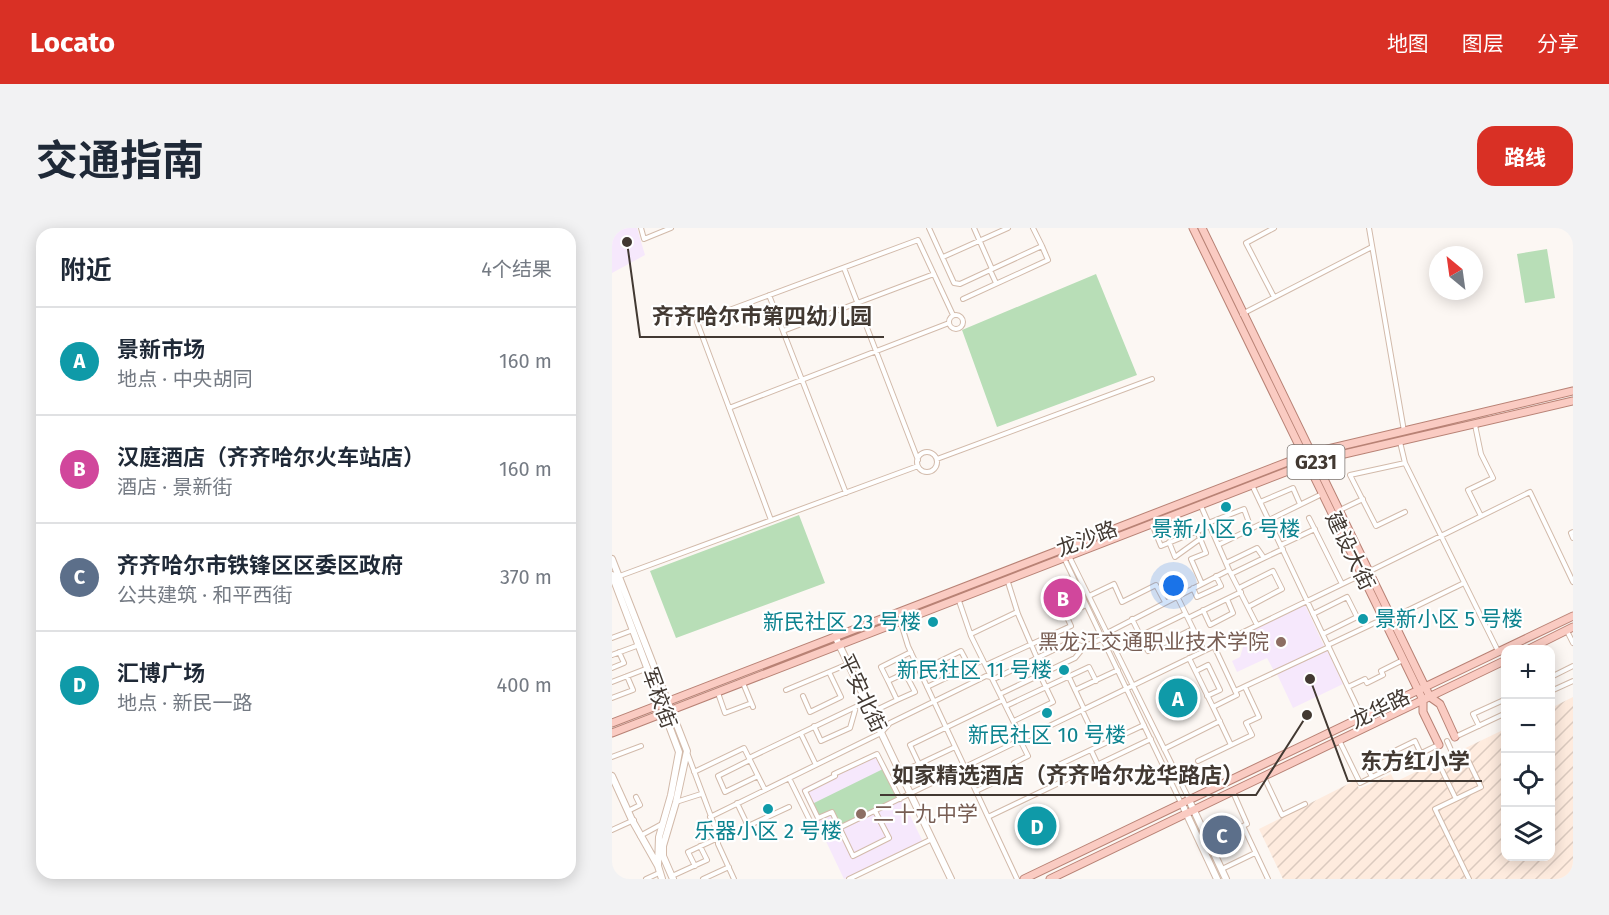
<!DOCTYPE html>
<html lang="zh">
<head>
<meta charset="utf-8">
<style>
  :root { --surface:#fff; --page:#f2f2f3; --text:#1f2937; --muted:#747a83; --line:#e0e1e3; --accent:#d93025 }
  body { margin:0; font-family:"Fira Sans","Noto Sans SC",sans-serif; background:var(--page); color:var(--text) }
  .controls { position:absolute; right:18px; bottom:18px; display:grid; overflow:hidden; border-radius:12px; box-shadow:0 3px 15px #0003 }
  .controls button { width:54px; height:54px; display:grid; place-items:center; padding:0; border:0; border-bottom:2px solid var(--line); background:var(--surface); color:var(--text); font:30px sans-serif }
  .compass { position:absolute; left:817px; top:18px; width:54px; height:54px; border-radius:50%; background:var(--surface); box-shadow:0 3px 15px #0003; rotate:331deg }
  .you { position:absolute; left:562px; top:358px; width:21px; height:21px; margin:-15px; border:4px solid #fff; border-radius:50%; background:#1a73e8; box-shadow:0 0 0 9px #1a73e833 }
  .badge { display:grid; place-items:center; width:39px; height:39px; border-radius:50%; background:var(--accent); color:#fff; font-size:20px; font-weight:700 }
  .pin { position:absolute; translate:-50% -50%; border:3px solid #fff; box-shadow:0 2px 6px #0006 }
  .list { margin:0; padding:0; list-style:none }
  h2 { display:flex; justify-content:space-between; align-items:center; height:78px; margin:0; padding:0 24px; font-size:26px }
  h2 small { font-size:20px; font-weight:400; color:var(--muted) }
  .list li { display:grid; grid-template-columns:39px 1fr auto; gap:18px; align-items:center; box-sizing:border-box; height:108px; padding:0 24px; border-top:2px solid var(--line) }
  .list b { display:block; font-size:22px; white-space:nowrap }
  .list p { margin:0; font-size:20px; white-space:nowrap; color:var(--muted) }
  .list em { font-size:20px; font-style:normal; color:var(--muted) }
  .icon { flex:none; width:33px; height:33px; fill:none; stroke:currentColor; stroke-width:2; stroke-linecap:round; stroke-linejoin:round }
  .map { position:relative; flex:none; width:961px; height:651px; overflow:hidden; border-radius:18px }
  header { display:flex; align-items:center; gap:36px; box-sizing:border-box; height:84px; padding:0 30px; background:var(--accent); color:#fff }
  header strong { font-size:28px }
  nav { display:flex; gap:33px; margin-inline-start:auto; font-size:21px }
  .intro { display:flex; align-items:center; justify-content:space-between; box-sizing:border-box; height:144px; padding:0 36px }
  h1 { margin:0; font-size:42px }
  .button { padding:15px 27px; border-radius:18px; background:var(--accent); color:#fff; font-size:21px; font-weight:700 }
  main { display:flex; gap:36px; padding:0 36px }
  aside { flex:1; background:var(--surface); border-radius:18px; box-shadow:0 3px 15px #0003 }
  .map>svg:first-child { display:block }
  .industrial { fill:url(#industrial-furrows) }
  .education { fill:#f6e8fc }
  .green { fill:#b8deb7 }
  .lines { fill:none; stroke-linecap:round; stroke-linejoin:round }
  .street-casing { stroke:#d2baaa; stroke-width:6 }
  .secondary-casing { stroke:#d2baaa; stroke-width:8 }
  .primary-casing { stroke:#b88275; stroke-width:9 }
  .street { stroke:#fff; stroke-width:4 }
  .secondary { stroke:#fff; stroke-width:6 }
  .primary { stroke:#facbc2; stroke-width:7 }
  .culture-dot { fill:#0f9aa8; stroke:#fff; stroke-width:2 }
  .education-dot { fill:#8d6e63; stroke:#fff; stroke-width:2 }
  .labels { text-anchor:middle; stroke-width:4.5; stroke-linejoin:round; paint-order:stroke }
  .shield { fill:#fff; stroke:#7b7470; stroke-width:1.5 }
  .shield-label { font-size:20px; font-weight:bold; fill:#423932 }
  .culture-label { font-size:21px; fill:#0d838f; stroke:#fff }
  .street-label { font-size:21px; fill:#423932; stroke:#fff }
  .education-label { font-size:21px; fill:#785e54; stroke:#fff; text-anchor:end }
  .leader { fill:none; stroke:#423932; stroke-width:2 }
  .callout-dot { fill:#423932; stroke:#fff; stroke-width:2 }
  .callout-label { font-size:22px; text-anchor:middle; font-weight:bold; fill:#423932; stroke:#fff; stroke-width:4.5; stroke-linejoin:round; paint-order:stroke }
</style>
</head>
<body>
<header>
<strong>Locato</strong>
<nav><a>地图</a><a>图层</a><a>分享</a></nav>
</header>
<div class="intro"><h1>交通指南</h1><a class="button">路线</a></div>
<main>
<aside>
<h2>附近<small>4个结果</small></h2>
<ul class="list">
<li><span class="badge" style="background:#0f9aa8">A</span><div><b>景新市场</b><p>地点 · 中央胡同</p></div><em>160 m</em></li>
<li><span class="badge" style="background:#d1479c">B</span><div><b>汉庭酒店（齐齐哈尔火车站店）</b><p>酒店 · 景新街</p></div><em>160 m</em></li>
<li><span class="badge" style="background:#5c6f8a">C</span><div><b>齐齐哈尔市铁锋区区委区政府</b><p>公共建筑 · 和平西街</p></div><em>370 m</em></li>
<li><span class="badge" style="background:#0f9aa8">D</span><div><b>汇博广场</b><p>地点 · 新民一路</p></div><em>400 m</em></li>
</ul>
</aside>
<div class="map">
<svg width="961" height="651" viewBox="0 0 961 651">
  <defs>
    <pattern id="industrial-furrows" width="10" height="10" patternUnits="userSpaceOnUse" patternTransform="scale(1.5)"><rect width="10" height="10" fill="#feebde"/><path d="M-1 1l2-2M0 10L10 0M9 11l2-2" fill="none" stroke="#dbcabf"/></pattern>
  </defs>
  <rect width="100%" height="100%" fill="#fcf7f3"/>
  <path class="industrial" d="M 961,469 L 961,651 L 671,651 L 647,601 L 744,552 L 747,561 L 779,546 L 783,554 L 893,501 L 894,628 L 939,628 L 939,480 Z"/>
  <path class="education" d="M 0,0 L 25,0 L 33,27 L 0,45 Z
    M 693,377 L 712,418 L 662,443 L 655,430 L 625,444 L 620,433 L 628,429 L 631,419 L 626,409 Z
    M 715,422 L 731,456 L 681,480 L 665,446 Z
    M 266,524 L 269,528 L 311,614 L 232,651 L 189,561 Z"/>
  <path class="green" d="M 935,21 L 943,70 L 913,75 L 905,26 Z
    M 484,46 L 525,147 L 385,199 L 350,102 Z
    M 187,287 L 213,355 L 64,410 L 38,343 Z
    M 271,541 L 285,570 L 228,598 L 220,582 L 206,588 L 200,576 Z"/>
  <g class="lines">
    <defs>
      <path id="street" d="M 29,0 L 32,11 L 59,0
        M 317,0 L 342,55 L 348,56 L 430,18 L 421,0
        M 362,0 L 380,41
        M 662,0 L 634,15 L 662,69
        M 757,0 L 792,203
        M 331,29 L 396,0
        M 232,40 L 306,232
        M 378,42 L 384,55
        M 157,67 L 234,265
        M 351,71 L 436,32 L 430,18
        M 630,86 L 760,19
        M337 94a7 7 0 1 1 14 0a7 7 0 1 1-14 0Z
        M 171,103 L 322,46
        M 117,180 L 337,95
        M 863,197 L 869,226 L 881,250 L 856,262 L 869,288
        M 788,214 L 793,235 L 886,423
        M305 234a10 10 0 1 1 20 0a10 10 0 1 1-20 0Z
        M 325,231 L 540,151
        M 793,235 L 738,247 L 764,298 L 793,284
        M 640,257 L 750,489
        M 648,274 L 681,260 L 688,276
        M 589,278 L 614,335
        M 728,282 L 751,271
        M 697,290 L 730,356
        M 159,292 L 85,94 L 306,12 L 341,87
        M 596,295 L 632,281 L 639,300
        M 540,296 L 549,318 L 598,298
        M 585,303 L 594,325 L 579,331 L 590,356
        M 961,304 L 959,305 L 961,310
        M 557,314 L 563,329 L 588,311
        M 606,317 L 710,266
        M 669,317 L 703,301
        M 453,320 L 577,571
        M 452,330 L 569,575
        M 617,342 L 645,397
        M 758,343 L 918,264 L 961,354
        M 619,346 L 652,330
        M 5,349 L 306,238
        M 395,351 L 406,386 L 425,430
        M 581,360 L 585,369 L 609,358 L 604,348
        M 627,360 L 661,343 L 670,361 L 636,379
        M 477,368 L 502,356 L 510,374 L 544,357 L 553,374
        M 565,368 L 592,423
        M 346,370 L 359,408 L 410,511
        M 591,382 L 598,397 L 621,385 L 615,371
        M 701,386 L 735,369 L 745,389 L 711,406
        M 576,390 L 629,364
        M 780,390 L 852,355
        M 520,391 L 536,423 L 581,401
        M 288,392 L 296,418 L 405,651
        M 955,403 L 961,415
        M 359,406 L 405,384
        M 528,408 L 573,386
        M 0,410 L 21,402
        M 716,417 L 771,391
        M 0,427 L 27,417
        M 577,430 L 601,479 L 625,467 L 602,418
        M 374,437 L 459,398 L 454,387 L 474,377
        M 0,440 L 12,435 L 7,424
        M 308,443 L 349,423 L 357,438
        M 584,443 L 596,437 L 608,462 L 595,468
        M 457,449 L 472,481
        M 939,449 L 961,438
        M 276,453 L 269,439 L 299,424
        M 0,454 L 36,440
        M 131,455 L 141,479
        M 315,459 L 371,432
        M 736,459 L 753,451 L 755,455 L 771,447 L 769,443 L 791,432
        M 174,462 L 217,444
        M 463,462 L 506,442
        M 623,463 L 717,419
        M 939,463 L 961,453
        M 106,465 L 113,485 L 137,476
        M 388,466 L 463,430 L 472,419
        M 191,468 L 198,484 L 229,469 L 217,444 L 236,436
        M 0,470 L 21,462 L 15,448
        M 285,472 L 303,464 L 293,445
        M 394,478 L 477,439 L 484,453
        M 601,479 L 619,517
        M 470,482 L 487,518
        M 260,484 L 285,472 L 276,453 L 306,439
        M 402,493 L 441,474 L 428,447
        M 202,498 L 209,513 L 238,500 L 244,479
        M 867,498 L 861,486 L 894,471
        M 189,506 L 204,537
        M 843,509 L 894,485
        M 727,512 L 748,555 L 826,517
        M 835,513 L 843,531
        M 343,519 L 307,536 L 298,517 L 391,472
        M 552,521 L 608,493
        M 479,522 L 486,537
        M 76,527 L 106,607 L 106,616 L 122,651
        M 0,529 L 29,518
        M 586,533 L 640,507 L 634,495 L 647,489 L 633,459
        M 438,541 L 532,497
        M 82,544 L 132,520 L 138,532 L 106,548 L 113,564 L 146,548
        M 288,544 L 307,536
        M 652,549 L 670,587 L 693,576
        M 760,549 L 754,537 L 803,513 L 809,526
        M 177,550 L 204,605
        M 153,562 L 137,530 L 254,474
        M 364,563 L 406,543 L 402,535 L 416,528 L 408,512
        M 621,564 L 635,596 L 631,598 L 656,651
        M 844,571 L 828,538 L 853,526 L 869,559 L 823,581 L 857,651
        M 64,574 L 89,566
        M 125,575 L 136,598 L 177,579
        M 16,583 L 28,577 L 24,569
        M 263,583 L 277,610 L 241,628 L 220,584 L 206,590 L 193,563 L 223,548 L 222,546 L 265,526 L 288,571
        M 98,589 L 269,505 L 278,495 L 374,448 L 384,450 L 458,414 L 472,419 L 491,410 L 495,405 L 617,342 L 614,335 L 645,320 L 652,330 L 671,321
        M 376,589 L 539,511
        M 227,600 L 751,346
        M 0,602 L 22,592
        M 28,608 L 50,596
        M 83,638 L 76,624 L 106,610
        M 610,641 L 643,625
        M 60,648 L 95,632 L 88,618
        M 34,651 L 47,645
        M 91,651 L 117,639
        M 237,651 L 320,611"/>
      <path id="secondary" d="M 0,331 L 75,523 L 64,574 L 51,618 L 51,628 L 61,651
        M 0,347 L 67,524 L 59,567 L 47,609 L 46,638 L 50,651
        M 223,408 L 339,651
        M 0,548 L 20,592 L 46,638
        M 577,572 L 614,651
        M 570,576 L 605,651"/>
      <path id="primary" d="M 581,0 L 811,472 L 811,484 L 827,517
        M 590,0 L 818,469 L 828,476 L 843,509
        M 915,422 L 961,399
        M 0,495 L 699,225 L 961,163
        M 0,505 L 702,233 L 961,173
        M 412,651 L 961,388
        M 438,651 L 894,432"/>
    </defs>
    <use href="#street" class="street-casing"/>
    <use href="#secondary" class="secondary-casing"/>
    <use href="#primary" class="primary-casing"/>
    <use href="#street" class="street"/>
    <use href="#secondary" class="secondary"/>
    <use href="#primary" class="primary"/>
  </g>
  <g class="culture-dot">
    <circle cx="614" cy="279" r="6"/>
    <circle cx="751" cy="391" r="6"/>
    <circle cx="321" cy="394" r="6"/>
    <circle cx="452" cy="442" r="6"/>
    <circle cx="435" cy="485" r="6"/>
    <circle cx="156" cy="581" r="6"/>
  </g>
  <g class="education-dot">
    <circle cx="669" cy="414" r="6"/>
    <circle cx="249" cy="586" r="6"/>
  </g>
  <g class="labels">
    <rect class="shield" x="675.5" y="217" width="57" height="34" rx="4.5"/>
    <g class="shield-label">
      <text x="704" y="241">G231</text>
    </g>
    <g class="culture-label">
      <text x="614" y="308">景新小区 6 号楼</text>
      <text x="763" y="398" text-anchor="start">景新小区 5 号楼</text>
      <text x="309" y="401" text-anchor="end">新民社区 23 号楼</text>
      <text x="440" y="449" text-anchor="end">新民社区 11 号楼</text>
      <text x="435" y="514">新民社区 10 号楼</text>
      <text x="156" y="610">乐器小区 2 号楼</text>
    </g>
    <g class="street-label">
      <text transform="translate(475 311) rotate(-21)" y="7">龙沙路</text>
      <text transform="translate(738 323) rotate(64)" y="7">建设大街</text>
      <text transform="translate(250 465) rotate(65)" y="7">平安北街</text>
      <text transform="translate(47 470) rotate(70)" y="7">军校街</text>
      <text transform="translate(768 481) rotate(-26)" y="7">龙华路</text>
    </g>
    <g class="education-label">
      <text x="657" y="421">黑龙江交通职业技术学院</text>
      <text x="261" y="593" text-anchor="start">二十九中学</text>
    </g>
  </g>
  <path class="leader" d="M15 14L28 109H272M698 451L736 553H870M695 487L644 567H268"/>
  <g class="callout-dot">
    <circle cx="15" cy="14" r="6"/>
    <circle cx="698" cy="451" r="6"/>
    <circle cx="695" cy="487" r="6"/>
  </g>
  <g class="callout-label">
    <text x="150" y="96">齐齐哈尔市第四幼儿园</text>
    <text x="803" y="541">东方红小学</text>
    <text x="456" y="555">如家精选酒店（齐齐哈尔龙华路店）</text>
  </g>
</svg>
<div class="controls">
<button>+</button>
<button>−</button>
<button><svg class="icon" aria-label="locate" viewBox="0 0 24 24"><circle cx="12" cy="12" r="6"/><path d="M12 2v4M12 18v4M2 12h4M18 12h4"/></svg></button>
<button><svg class="icon" aria-label="layers" viewBox="0 0 24 24"><path d="M12 4l9 5-9 5-9-5zM3 14l9 5 9-5"/></svg></button>
</div>
<svg class="compass" viewBox="-18 -18 36 36"><path d="M0-13l5 13h-10z" fill="#e53935"/><path d="M0 13l5-13h-10z" fill="#747a83"/></svg>
<div class="you"></div>
<div class="pin badge" style="left:566px;top:470px;background:#0f9aa8">A</div>
<div class="pin badge" style="left:451px;top:370px;background:#d1479c">B</div>
<div class="pin badge" style="left:610px;top:607px;background:#5c6f8a">C</div>
<div class="pin badge" style="left:425px;top:598px;background:#0f9aa8">D</div>
</div>
</main>
</body>
</html>
